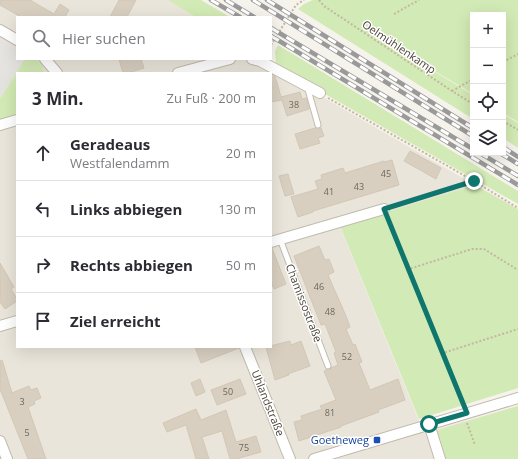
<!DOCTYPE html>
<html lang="de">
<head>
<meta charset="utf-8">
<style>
  :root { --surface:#fff; --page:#f7f7f7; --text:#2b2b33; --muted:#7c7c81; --line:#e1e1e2 }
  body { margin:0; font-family:"Open Sans",sans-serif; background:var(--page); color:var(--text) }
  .controls { position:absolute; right:12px; top:12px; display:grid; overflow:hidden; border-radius:0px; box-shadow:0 4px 16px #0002 }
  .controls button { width:36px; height:36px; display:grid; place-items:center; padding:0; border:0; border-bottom:1px solid var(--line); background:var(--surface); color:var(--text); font:20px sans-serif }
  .stop { position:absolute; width:12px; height:12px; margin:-9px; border:3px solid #0f766e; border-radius:50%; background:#fff }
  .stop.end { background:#0f766e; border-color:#fff; box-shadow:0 1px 4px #0008 }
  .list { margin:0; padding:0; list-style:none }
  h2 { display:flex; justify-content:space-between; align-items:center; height:52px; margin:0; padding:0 16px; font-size:17px }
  h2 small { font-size:13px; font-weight:400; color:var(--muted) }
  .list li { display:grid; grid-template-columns:26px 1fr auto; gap:12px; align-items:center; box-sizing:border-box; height:56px; padding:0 16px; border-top:1px solid var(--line) }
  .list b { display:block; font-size:15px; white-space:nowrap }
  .list p { margin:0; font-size:13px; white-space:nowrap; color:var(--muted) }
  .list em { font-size:13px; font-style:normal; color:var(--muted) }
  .icon { flex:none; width:22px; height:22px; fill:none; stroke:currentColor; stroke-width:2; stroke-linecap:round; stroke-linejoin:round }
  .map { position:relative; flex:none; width:518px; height:459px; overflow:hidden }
  .search { position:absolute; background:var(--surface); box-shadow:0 4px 16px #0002; left:16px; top:16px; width:256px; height:44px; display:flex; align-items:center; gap:10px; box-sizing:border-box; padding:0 14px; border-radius:0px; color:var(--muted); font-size:15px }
  .panel { position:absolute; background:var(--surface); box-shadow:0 4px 16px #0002; left:16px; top:72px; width:256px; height:276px; border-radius:0px }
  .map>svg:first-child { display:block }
  .residential { fill:#eae5da; fill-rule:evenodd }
  .green { fill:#d2eab5 }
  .parking { fill:#e5e3e0 }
  .building { fill:#d8cfc1; stroke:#d3c7b4 }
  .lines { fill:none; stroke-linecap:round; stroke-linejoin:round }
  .service-casing { stroke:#c2bbae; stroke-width:7 }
  .minor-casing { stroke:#c2bbae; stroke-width:12 }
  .path { stroke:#c4b79f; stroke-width:2; stroke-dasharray:2 2; stroke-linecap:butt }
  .service { stroke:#fff; stroke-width:5 }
  .minor { stroke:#fff; stroke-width:10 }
  .rail-casing { stroke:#9a9a9a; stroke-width:4.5 }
  .rail { stroke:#fff; stroke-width:3; stroke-dasharray:9; stroke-linecap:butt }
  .route { stroke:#0f766e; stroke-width:5 }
  .transit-dot { fill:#1a4fb4; stroke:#fff; stroke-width:1.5 }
  .labels { text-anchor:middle; stroke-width:3; stroke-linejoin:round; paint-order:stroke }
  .number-label { font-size:9px; fill:#6e675b }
  .street-label { font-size:11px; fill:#4b4439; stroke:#fff }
  .transit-label { font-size:11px; fill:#164399; stroke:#fff; text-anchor:end }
</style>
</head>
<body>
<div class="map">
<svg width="518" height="459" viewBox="0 0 518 459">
  <rect width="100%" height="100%" fill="#f6f3ec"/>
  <path class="residential" d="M 0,0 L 168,0 L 195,17 L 17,17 L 17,59 L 257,59 L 475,185 L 340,227 L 424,433 L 518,406 L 518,459 L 0,459 ZM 17,73 L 271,73 L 271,347 L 17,347 Z"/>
  <path class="green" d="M 168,0 L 201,0 L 230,17 L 195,17 Z
    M 313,0 L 518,0 L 518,122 L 503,113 L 503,15 L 473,15 L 473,94 L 360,26 L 473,95 L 473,119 L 298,9 L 304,4 Z
    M 278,45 L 518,191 L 518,204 L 276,66 L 275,51 Z
    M 25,59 C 37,59 42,59 44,73 L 17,73 L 17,115 L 0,120 L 0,99 Z
    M 503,114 L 518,123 L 518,148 L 503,138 Z
    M 475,185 L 518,209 L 518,388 L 419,419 L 340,226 Z
    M 518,406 L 518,459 L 445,459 L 435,431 Z"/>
  <path class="parking" d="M 0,39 L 17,48 L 17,59 L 24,59 L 0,98 Z"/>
  <path class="building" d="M 0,0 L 30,0 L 54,14 L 60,4 L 69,10 L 65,17 L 21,17 L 0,5 Z
    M 119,0 L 136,0 L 127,17 L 110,17 Z
    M 119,59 L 141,59 L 144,68 L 128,73 L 123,73 Z
    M 271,74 L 275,76 L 281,97 L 300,92 L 302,99 L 306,98 L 309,109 L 287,116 L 282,100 L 271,102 Z
    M 315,128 L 319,129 L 321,128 L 324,136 L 318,138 L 320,143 L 300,149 L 295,134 Z
    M 410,151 L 441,168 L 436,179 L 404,161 Z
    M 392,160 L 399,185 L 313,211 L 313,212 L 298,217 L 291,197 L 318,189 L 315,181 L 322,179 L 321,175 L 343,168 L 345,173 L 384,161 L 384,162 Z
    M 288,174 L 294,194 L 285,196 L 279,176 Z
    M 319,246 L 325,260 L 329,259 L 334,272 L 328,275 L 346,316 L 350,327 L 346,329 L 353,345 L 355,344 L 362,362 L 359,363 L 370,390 L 398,379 L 405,400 L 378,410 L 379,412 L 341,426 L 341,427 L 299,441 L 294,422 L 302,420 L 301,416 L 322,409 L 320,406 L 336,400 L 324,371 L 338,365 L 334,353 L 336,352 L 325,324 L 321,325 L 294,256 Z
    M 272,248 L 286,284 L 274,289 L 271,282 Z
    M 0,263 L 14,287 L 11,289 L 17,299 L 17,301 L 5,309 L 0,302 Z
    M 290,341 L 291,345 L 301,341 L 310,366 L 288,374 L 289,375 L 275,380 L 266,347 Z
    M 195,347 L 239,347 L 239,348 L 201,363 Z
    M 2,360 L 12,393 L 29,386 L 31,390 L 37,388 L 41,398 L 34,401 L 35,404 L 28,407 L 46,459 L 28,459 L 0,389 L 0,361 Z
    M 200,379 L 205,392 L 196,396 L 191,383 Z
    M 240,379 L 246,394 L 217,405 L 211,390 Z
    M 196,409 L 201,420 L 226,410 L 236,442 L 256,436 L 261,452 L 236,459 L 230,459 L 222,431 L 202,437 L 209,459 L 196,459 L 186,425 L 167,432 L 163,423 Z"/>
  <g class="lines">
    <defs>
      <path id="service" d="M 307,86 L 318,125
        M 280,239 L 328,366"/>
      <path id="minor" d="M 0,30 L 17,40
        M 45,59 L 57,73
        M 252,59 L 260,61 L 320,93
        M 178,73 L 230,59
        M 0,125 L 17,120
        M 271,242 L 384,209
        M 0,326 L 17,321
        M 245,347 L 290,459
        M 429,424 L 440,459
        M 0,441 L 7,459
        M 314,459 L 518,398"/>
    </defs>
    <use href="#service" class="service-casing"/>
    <use href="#minor" class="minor-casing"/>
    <path class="path" d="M 319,0 L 324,6 L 452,91 L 473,104
      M 394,14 L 419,0
      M 271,45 L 296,5 L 304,0
      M 503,62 L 518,54
      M 452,91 L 473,79
      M 328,98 L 474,181 L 518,208
      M 503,121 L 518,130
      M 394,206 L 474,181
      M 388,219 L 409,269 L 472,249 L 484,249 L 518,270
      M 409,269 L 443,353
      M 463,403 L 443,353 L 518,329
      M 467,423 L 475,445"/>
    <use href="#service" class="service"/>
    <use href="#minor" class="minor"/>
    <defs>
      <path id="rail" d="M 211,0 L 240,17
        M 226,0 L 254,17
        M 253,0 L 473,136
        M 267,0 L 473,128
        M 271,28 L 473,149
        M 271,36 L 518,185
        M 503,147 L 518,157
        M 480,153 L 518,176
        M 500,153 L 518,164"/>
    </defs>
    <use href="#rail" class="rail-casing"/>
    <use href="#rail" class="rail"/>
  </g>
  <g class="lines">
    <path class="route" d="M 429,424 L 467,413 L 384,209 L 474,181"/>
  </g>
  <rect class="transit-dot" x="373" y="436" width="8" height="8" rx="2"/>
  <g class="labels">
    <g class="number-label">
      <text x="294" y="108">38</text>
      <text x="386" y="177">45</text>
      <text x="359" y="190">43</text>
      <text x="329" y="195">41</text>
      <text x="319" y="290">46</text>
      <text x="330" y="315">48</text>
      <text x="347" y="360">52</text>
      <text x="228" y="395">50</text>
      <text x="22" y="405">3</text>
      <text x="330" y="416">81</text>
      <text x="27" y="436">5</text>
      <text x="244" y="451">75</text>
    </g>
    <g class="street-label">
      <text transform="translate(399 47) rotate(34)" y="4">Oelmühlenkamp</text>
      <text transform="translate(304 303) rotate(69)" y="4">Chamissostraße</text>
      <text transform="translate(268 403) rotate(68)" y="4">Uhlandstraße</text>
    </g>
    <g class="transit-label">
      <text x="369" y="444">Goetheweg</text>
    </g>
  </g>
</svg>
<div class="controls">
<button>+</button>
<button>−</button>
<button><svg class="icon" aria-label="locate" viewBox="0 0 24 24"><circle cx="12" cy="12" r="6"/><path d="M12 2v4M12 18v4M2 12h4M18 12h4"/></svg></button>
<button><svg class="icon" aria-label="layers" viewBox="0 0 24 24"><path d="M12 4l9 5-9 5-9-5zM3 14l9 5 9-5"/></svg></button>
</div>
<div class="stop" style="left:429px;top:424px"></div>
<div class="stop end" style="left:474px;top:181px"></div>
<div class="search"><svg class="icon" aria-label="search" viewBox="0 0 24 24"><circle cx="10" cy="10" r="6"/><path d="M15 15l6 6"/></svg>Hier suchen</div>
<section class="panel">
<h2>3 Min.<small>Zu Fuß · 200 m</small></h2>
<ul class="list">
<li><svg class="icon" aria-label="ahead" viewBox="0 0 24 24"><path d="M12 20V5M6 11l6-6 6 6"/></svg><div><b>Geradeaus</b><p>Westfalendamm</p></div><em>20 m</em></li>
<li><svg class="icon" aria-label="left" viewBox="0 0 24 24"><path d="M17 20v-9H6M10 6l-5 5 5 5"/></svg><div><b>Links abbiegen</b></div><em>130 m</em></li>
<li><svg class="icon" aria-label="right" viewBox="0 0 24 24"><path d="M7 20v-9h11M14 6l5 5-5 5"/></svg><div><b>Rechts abbiegen</b></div><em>50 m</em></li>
<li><svg class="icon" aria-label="arrive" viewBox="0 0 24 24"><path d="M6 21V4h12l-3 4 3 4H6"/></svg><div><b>Ziel erreicht</b></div></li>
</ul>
</section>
</div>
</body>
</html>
